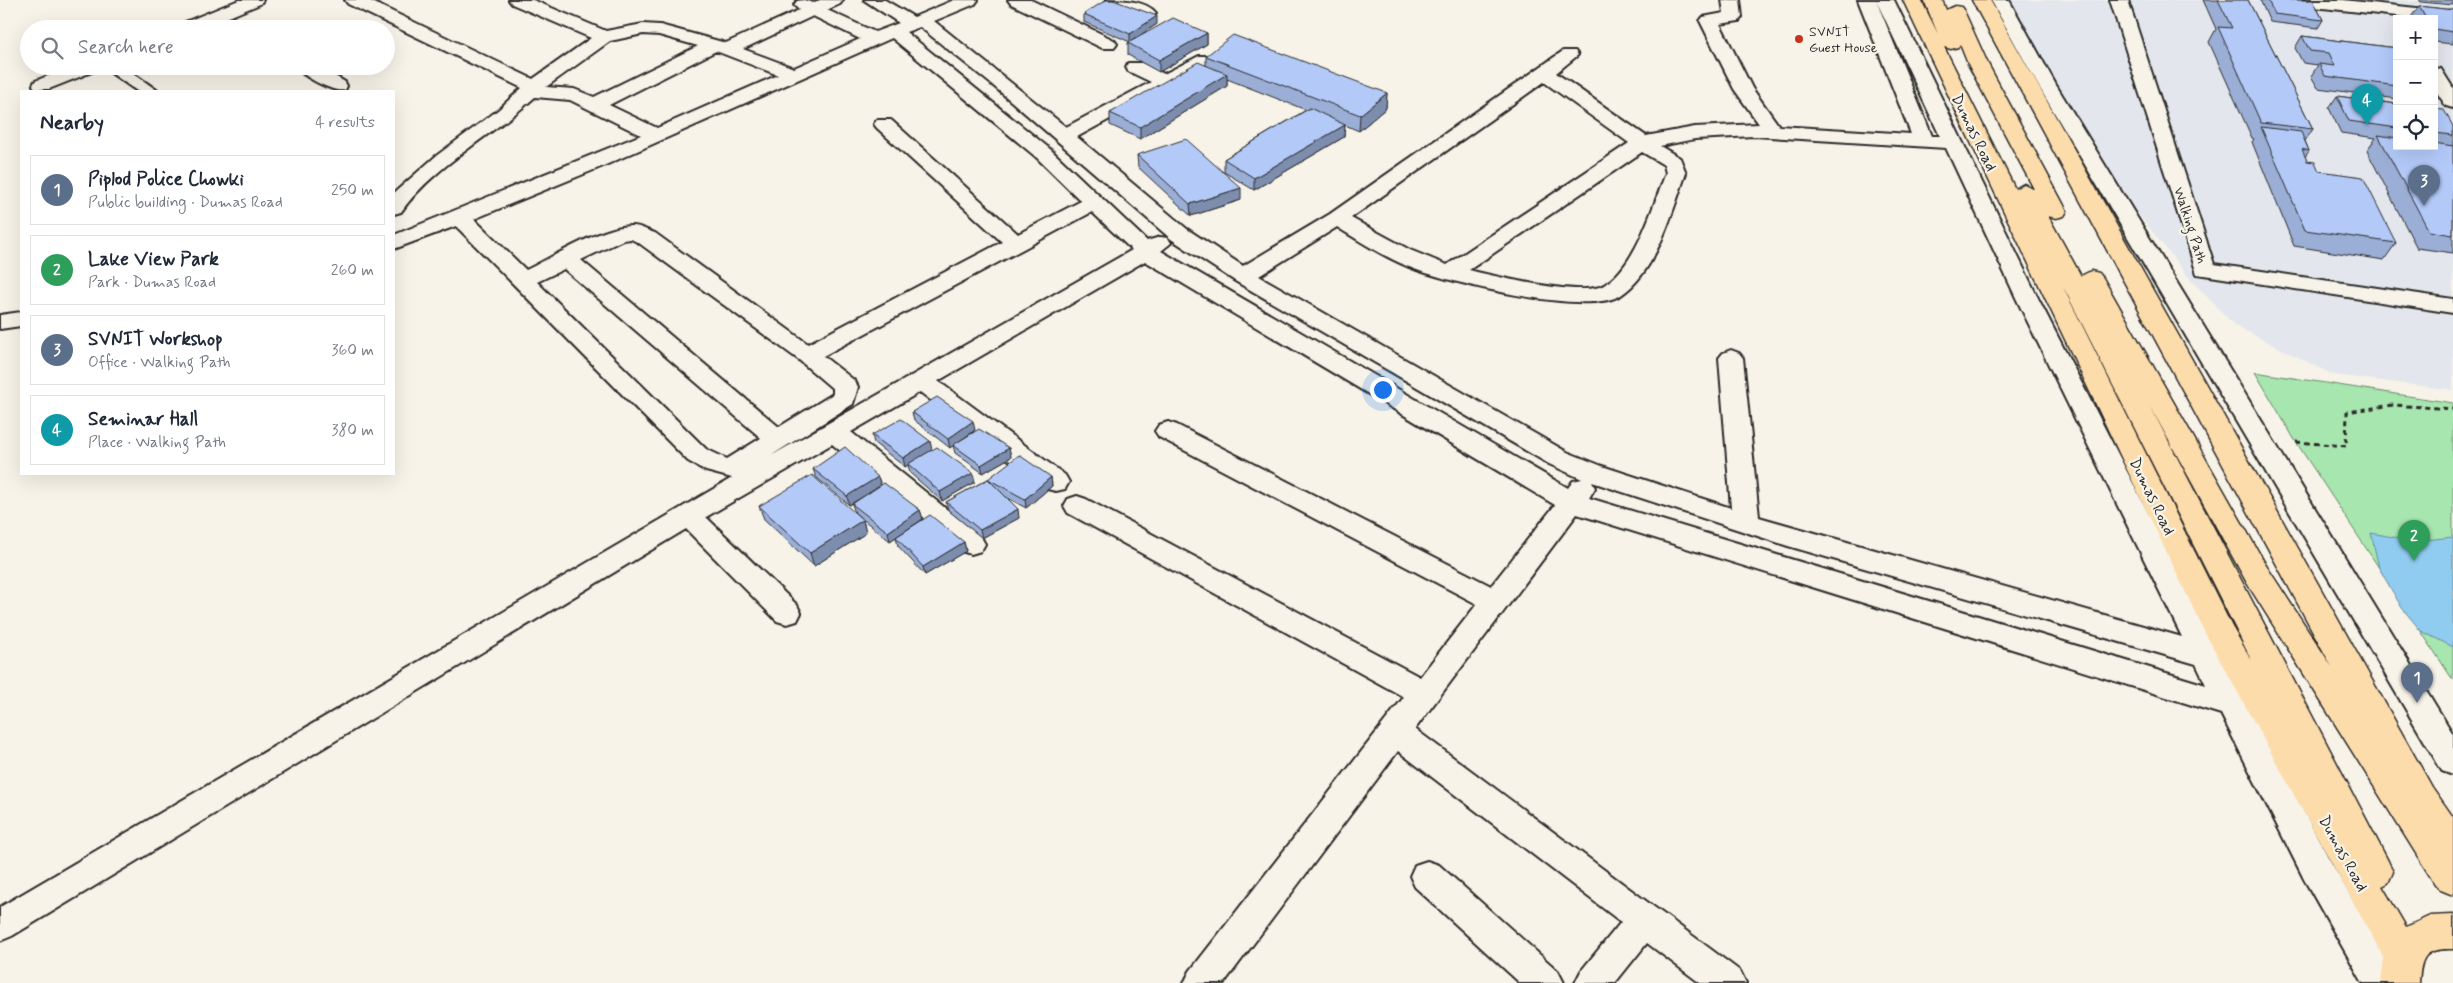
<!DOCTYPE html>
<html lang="en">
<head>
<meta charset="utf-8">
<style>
  :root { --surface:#fff; --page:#f6f6f7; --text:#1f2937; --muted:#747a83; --line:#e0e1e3; --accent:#1a73e8 }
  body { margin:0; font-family:Mynerve,sans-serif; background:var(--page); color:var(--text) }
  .controls { position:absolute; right:15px; top:15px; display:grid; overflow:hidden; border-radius:0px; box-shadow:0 5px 20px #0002 }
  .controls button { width:45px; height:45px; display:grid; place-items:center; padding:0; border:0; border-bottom:1px solid var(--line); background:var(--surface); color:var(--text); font:25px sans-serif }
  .you { position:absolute; left:1382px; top:389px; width:18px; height:18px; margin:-12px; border:4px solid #fff; border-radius:50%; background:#1a73e8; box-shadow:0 0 0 8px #1a73e833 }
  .badge { display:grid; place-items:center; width:32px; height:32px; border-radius:50%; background:var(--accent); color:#fff; font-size:16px; font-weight:700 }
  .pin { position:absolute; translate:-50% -41px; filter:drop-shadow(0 1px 2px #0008) }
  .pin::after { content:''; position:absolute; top:26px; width:18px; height:15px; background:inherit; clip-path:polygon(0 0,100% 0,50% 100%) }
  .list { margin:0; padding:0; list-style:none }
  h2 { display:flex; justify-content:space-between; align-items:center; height:65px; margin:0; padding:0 20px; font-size:21px }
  h2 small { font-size:16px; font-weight:400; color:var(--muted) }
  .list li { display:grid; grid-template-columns:32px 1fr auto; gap:15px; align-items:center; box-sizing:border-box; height:70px; margin:0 10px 10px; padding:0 10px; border:1px solid var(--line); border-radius:0px }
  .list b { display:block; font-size:19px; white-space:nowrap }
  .list p { margin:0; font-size:16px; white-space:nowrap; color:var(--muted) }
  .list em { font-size:16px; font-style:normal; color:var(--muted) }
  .icon { flex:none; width:28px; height:28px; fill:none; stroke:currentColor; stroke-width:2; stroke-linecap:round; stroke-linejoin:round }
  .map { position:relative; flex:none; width:2453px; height:983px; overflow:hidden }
  .search { position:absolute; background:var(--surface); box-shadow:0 5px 20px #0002; left:20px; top:20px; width:375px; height:55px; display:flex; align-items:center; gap:12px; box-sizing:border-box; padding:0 18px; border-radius:28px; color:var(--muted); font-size:19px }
  .panel { position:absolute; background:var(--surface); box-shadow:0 5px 20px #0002; left:20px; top:90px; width:375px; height:385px; border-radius:0px }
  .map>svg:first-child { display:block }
  .built { fill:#e3e7ed; fill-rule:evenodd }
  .green { fill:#a7e6ae; stroke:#69886c }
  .water { fill:#90ccf0; stroke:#688ca1 }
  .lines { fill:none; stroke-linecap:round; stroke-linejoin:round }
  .minor-casing { stroke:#2b2b2b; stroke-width:4 }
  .major-casing { stroke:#2b2b2b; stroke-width:3 }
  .path { stroke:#2b2b2b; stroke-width:3; stroke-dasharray:5 4; stroke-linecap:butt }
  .minor { fill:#f7f3e8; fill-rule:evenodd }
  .major { fill:#fddcac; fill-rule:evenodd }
  .wall { fill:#9aaed6; stroke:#2b2b2b }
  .shaded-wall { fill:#7d8dae; stroke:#2b2b2b }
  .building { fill:#b3caf9; stroke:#2b2b2b }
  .poi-dot { fill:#c8321e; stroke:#f7f3e8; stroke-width:2 }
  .labels { text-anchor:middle; stroke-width:4.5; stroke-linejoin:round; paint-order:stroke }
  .far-poi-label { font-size:14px; fill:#2b2b2b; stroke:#f7f3e8; text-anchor:start }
  .far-street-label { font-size:14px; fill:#2b2b2b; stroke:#f7f3e8 }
  .street-label { font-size:16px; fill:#2b2b2b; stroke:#f7f3e8 }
</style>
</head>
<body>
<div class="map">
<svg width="2453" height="983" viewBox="0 0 2453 983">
  <rect width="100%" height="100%" fill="#f7f3e8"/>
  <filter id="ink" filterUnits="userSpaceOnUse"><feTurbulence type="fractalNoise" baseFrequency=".02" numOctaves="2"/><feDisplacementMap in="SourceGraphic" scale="10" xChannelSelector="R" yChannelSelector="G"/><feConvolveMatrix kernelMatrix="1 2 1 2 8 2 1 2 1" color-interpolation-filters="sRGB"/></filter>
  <g filter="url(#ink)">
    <path class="built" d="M 1982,0 L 2453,0 L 2453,390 L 2333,375 L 2234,325 L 2190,279 L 2003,45 ZM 2397,19 L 2434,19 L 2434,146 L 2397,146 Z"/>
    <path class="green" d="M 2255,372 L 2453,403 L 2453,680 L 2296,442 Z"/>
    <path class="water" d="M 2371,533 L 2415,541 L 2453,537 L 2453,647 L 2421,631 L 2402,608 L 2379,568 Z"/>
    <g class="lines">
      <defs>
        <path id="minor" d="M 239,0 L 263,0 L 260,4 L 200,29 L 175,29 L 178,25 Z
          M 345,0 L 368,0 L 533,79 L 591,38 L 512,4 L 509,0 L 533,0 L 606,31 L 643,24 L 660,25 L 726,43 L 799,10 L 794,5 L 797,1 L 804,0 L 813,3 L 820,0 L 843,0 L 840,4 L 827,10 L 875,32 L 899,23 L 864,0 L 885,0 L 914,17 L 954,0 L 978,0 L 975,4 L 934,21 L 1066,127 L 1151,82 L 1128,71 L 1126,67 L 1128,63 L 1142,63 L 1164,74 L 1199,56 L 1211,56 L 1214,60 L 1211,64 L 1077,137 L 1187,229 L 1243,266 L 1330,214 L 1563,51 L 1575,51 L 1578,55 L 1556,73 L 1646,136 L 1695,127 L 1759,124 L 1734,89 L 1700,21 L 1703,17 L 1724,13 L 1722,0 L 1740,0 L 1742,17 L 1739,21 L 1720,24 L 1752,88 L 1779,126 L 1911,134 L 1858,0 L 1876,0 L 1932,136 L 1940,136 L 1876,0 L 1894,0 L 2039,300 L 2242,696 L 2328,857 L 2400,983 L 2363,983 L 2304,879 L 2221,714 L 1577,514 L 1415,729 L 1740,971 L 1746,983 L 1700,983 L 1647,943 L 1615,983 L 1575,983 L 1581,971 L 1621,922 L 1398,751 L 1224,983 L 1184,983 L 1190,971 L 1404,697 L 1068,513 L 1064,506 L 1068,499 L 1077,496 L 1086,499 L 1420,677 L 1477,604 L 1159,437 L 1155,431 L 1159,425 L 1168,422 L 1177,425 L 1491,586 L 1555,505 L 1145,261 L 938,381 L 1065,475 L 1069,482 L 1065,489 L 1056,491 L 1047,489 L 920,392 L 851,432 L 981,537 L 985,544 L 981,551 L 971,554 L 961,551 L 832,444 L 706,517 L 797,605 L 801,613 L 797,621 L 787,624 L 777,621 L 686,529 L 12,936 L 0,941 L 0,907 L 732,478 L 706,471 L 688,461 L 456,226 L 394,249 L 394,235 L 641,135 L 570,100 L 535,97 C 493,135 433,166 401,212 L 394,214 L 394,193 L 436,156 L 498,110 L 522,88 L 348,4 ZM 813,16 L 860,39 L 794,68 L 743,49 ZM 920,27 L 990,83 L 1171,239 L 1235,281 L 1549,464 L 1582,479 L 1573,481 L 1568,488 L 1161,251 L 1171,243 L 1168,238 L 1160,237 L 1147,241 L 1050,149 L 906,32 ZM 643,34 L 659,35 L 698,46 L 594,97 L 574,89 L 546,87 L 610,41 ZM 892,38 L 1036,157 L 1081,201 L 1018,234 L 891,120 L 877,120 L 874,124 L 877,128 L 1002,242 L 808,344 L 655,233 C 648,231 640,226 633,226 C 606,224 551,258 526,270 L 474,219 L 601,167 ZM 716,51 L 778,75 L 657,128 L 609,105 ZM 1544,82 L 1629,143 L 1447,265 L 1410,250 L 1351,218 ZM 1754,136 L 1946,148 L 2017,300 L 2182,637 L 1759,517 L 1743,358 L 1739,353 L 1731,350 L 1723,353 L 1719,358 L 1731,508 L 1602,466 L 1567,452 L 1259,276 L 1337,227 C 1363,243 1389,260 1417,270 C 1455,283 1586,317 1621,295 C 1657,271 1672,212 1686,173 L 1680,158 L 1660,146 L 1695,139 ZM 1642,152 L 1664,165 L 1666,173 C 1652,207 1637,265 1604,285 C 1584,298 1494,276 1469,270 ZM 1092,212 L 1132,250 L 769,457 L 853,404 L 858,387 L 855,381 L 823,356 ZM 631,239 L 639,243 L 799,360 L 833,389 L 833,394 L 779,427 L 581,260 L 623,240 ZM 564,269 L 761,438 L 727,459 L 706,449 L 537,282 ZM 1592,482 L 1788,546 L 2196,664 L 2206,685 L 1589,498 L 1595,488 Z
          M 1008,0 L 1031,0 L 1114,40 L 1117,44 L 1114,48 L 1102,48 L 1011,4 Z
          M 1106,0 C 1121,0 1146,0 1156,13 L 1153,17 L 1141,17 L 1109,4 Z
          M 1991,0 L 2009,0 L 2056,85 L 2453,734 L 2453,775 L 2442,771 L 2038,85 Z
          M 2110,0 L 2128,0 L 2214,264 L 2453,299 L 2453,313 L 2197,274 Z
          M 2286,0 L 2343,0 L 2453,12 L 2453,22 L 2295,5 L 2289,4 Z
          M 73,66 L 99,66 L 97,70 L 49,89 L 35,89 L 33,85 L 35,81 Z
          M 101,66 L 123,66 L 158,91 L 137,91 Z
          M 295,66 L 318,66 L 345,82 L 347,86 L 345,90 C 333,93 302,76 295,66 Z
          M 2434,68 L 2441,69 L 2453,88 L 2453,108 L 2446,106 L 2434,88 Z
          M 21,312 L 21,326 L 0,329 L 0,315 Z
          M 1427,861 L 1439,865 L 1558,971 L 1564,983 L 1520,983 L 1415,887 L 1410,876 L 1415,865 Z"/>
        <path id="major" d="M 1903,0 L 1921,0 L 1938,34 L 1924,0 L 1942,0 L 1946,10 L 1955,6 L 1961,7 L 1964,11 L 1988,64 L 2067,211 L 2064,216 L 2056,218 L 2048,216 L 2081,276 L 2091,271 L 2099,273 L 2103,278 L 2267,567 L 2332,667 L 1972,0 L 1990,0 L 2432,787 L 2453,817 L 2453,895 L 2441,890 L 2435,884 L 2247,583 L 2150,406 L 2388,861 L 2393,872 L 2388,883 L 2382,886 L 2406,927 L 2430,916 L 2453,915 L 2453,949 C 2424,948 2421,957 2419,983 L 2381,983 L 2384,958 L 2205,633 ZM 1960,44 L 1968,64 L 2034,189 L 2024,184 L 2015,189 L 1944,47 L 1951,49 L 1958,47 ZM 2063,287 L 2068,296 L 2252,661 L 2232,627 Z"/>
      </defs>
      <use href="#minor" class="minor-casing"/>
      <use href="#major" class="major-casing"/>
      <path class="path" d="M 2296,442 L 2346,446 L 2347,412 L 2393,405 L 2453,409"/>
      <use href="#minor" class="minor"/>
      <use href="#major" class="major"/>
    </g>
    <path class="wall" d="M 2203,0 L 2248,0 L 2313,129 L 2305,141 L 2309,151 L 2305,157 L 2307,161 L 2319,171 L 2396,243 L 2384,260 L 2294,246 L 2252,142 L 2254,139 L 2252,138 L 2209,42 L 2216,29 Z
      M 2260,0 L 2313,0 L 2323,20 L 2318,28 L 2270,22 Z
      M 2419,0 L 2453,0 L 2453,5 L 2421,2 Z
      M 2419,6 L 2453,10 L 2453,44 L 2434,42 L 2434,19 L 2412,19 L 2411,17 Z
      M 1084,14 L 1157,24 L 1135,39 L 1207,33 L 1207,44 L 1159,72 L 1128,55 L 1128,43 L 1130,42 L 1084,22 Z
      M 2302,36 L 2397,48 L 2397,99 L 2318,88 L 2311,76 L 2318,65 L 2303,63 L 2295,48 Z
      M 1206,56 L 1387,93 L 1386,108 L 1359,131 L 1345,125 L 1344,137 L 1254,190 L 1224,172 L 1224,159 L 1306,110 L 1227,79 L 1227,86 L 1140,139 L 1110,125 L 1110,113 L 1206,65 Z
      M 2337,96 L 2397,104 L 2397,146 L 2434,146 L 2434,109 L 2453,126 L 2453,144 L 2452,146 L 2453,146 L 2453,253 L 2417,248 L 2367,151 L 2376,138 L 2341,133 L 2329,108 Z
      M 1137,155 L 1241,200 L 1191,216 L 1138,167 Z
      M 912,412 L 975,430 L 957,442 L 1009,448 L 1011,457 L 983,473 L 955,453 L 953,445 L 950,448 L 914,420 Z
      M 872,435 L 932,450 L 975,482 L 942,501 L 910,473 L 908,465 L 905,467 L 874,443 Z
      M 813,469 L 878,477 L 881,485 L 920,510 L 923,519 L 890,541 L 855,513 L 852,504 L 870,493 L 849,505 L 816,477 Z
      M 1051,477 L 1052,486 L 1026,508 L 1006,497 L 1019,518 L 982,538 L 948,510 L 946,502 L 988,479 Z
      M 759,506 L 863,520 L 866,533 L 814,566 L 764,519 Z
      M 896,537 L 964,542 L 966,551 L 925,575 L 898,546 Z"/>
    <path class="shaded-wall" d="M 1157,16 L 1157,24 L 1130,42 L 1130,34 Z
      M 1207,33 L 1207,44 L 1159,72 L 1159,60 Z
      M 1227,74 L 1227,86 L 1140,139 L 1140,127 Z
      M 1387,93 L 1386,108 L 1359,131 L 1360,115 Z
      M 1345,125 L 1344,137 L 1254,190 L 1254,178 Z
      M 1241,188 L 1241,200 L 1191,216 L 1190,204 Z
      M 973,421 L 975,430 L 950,448 L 948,439 Z
      M 930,441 L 932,450 L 905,467 L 903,458 Z
      M 1009,448 L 1011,457 L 983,473 L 981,465 Z
      M 973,473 L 975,482 L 942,501 L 940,492 Z
      M 878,477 L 881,486 L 849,505 L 847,496 Z
      M 1051,477 L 1052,486 L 1026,508 L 1025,499 Z
      M 1018,509 L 1019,518 L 982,538 L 980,530 Z
      M 920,510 L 923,519 L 890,541 L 888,532 Z
      M 863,520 L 866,533 L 814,566 L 810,553 Z
      M 964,542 L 966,551 L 925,575 L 923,567 Z"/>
    <path class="building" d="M 1106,0 L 1113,0 L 1157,16 L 1130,34 L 1084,14 Z
      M 2218,0 L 2248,0 L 2313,129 L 2261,123 L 2218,27 L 2232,28 Z
      M 2268,0 L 2313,0 L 2323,20 L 2274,14 Z
      M 2419,6 L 2453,10 L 2453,32 L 2434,29 L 2434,19 L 2426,19 Z
      M 1173,18 L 1207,33 L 1159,60 L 1128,43 Z
      M 1233,35 L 1387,93 L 1360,115 L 1206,56 Z
      M 2302,36 L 2397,48 L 2397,86 L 2325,76 L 2319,64 L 2335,66 L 2329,53 L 2310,51 Z
      M 1198,62 L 1227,74 L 1140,127 L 1110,113 Z
      M 2337,96 L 2397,104 L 2397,128 L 2349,121 Z
      M 1310,108 L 1345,125 L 1254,178 L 1224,159 Z
      M 2434,109 L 2444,110 L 2453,126 L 2453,135 L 2434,133 Z
      M 2261,127 L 2301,132 L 2309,151 L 2302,149 L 2307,161 L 2315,162 L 2319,171 L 2363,177 L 2396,243 L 2305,230 Z
      M 2378,135 L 2397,138 L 2397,146 L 2434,146 L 2434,143 L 2453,146 L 2453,235 L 2429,231 Z
      M 1186,139 L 1241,188 L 1190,204 L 1137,155 Z
      M 937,397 L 973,421 L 948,439 L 912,412 Z
      M 901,419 L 930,441 L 903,458 L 872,435 Z
      M 979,429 L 1009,448 L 981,465 L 953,445 Z
      M 845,447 L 878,477 L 847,496 L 813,469 Z
      M 937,447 L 973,473 L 940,492 L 908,464 Z
      M 1019,455 L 1051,477 L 1025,499 L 988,479 Z
      M 812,475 L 863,520 L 810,553 L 759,506 Z
      M 988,479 L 1018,509 L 980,530 L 946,502 Z
      M 884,483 L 920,510 L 888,532 L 852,504 Z
      M 930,515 L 964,542 L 923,567 L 896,537 Z"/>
  </g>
  <circle class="poi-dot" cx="1799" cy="39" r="5"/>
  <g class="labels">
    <g class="far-poi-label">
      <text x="1809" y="36">SVNIT<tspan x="1809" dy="16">Guest House</tspan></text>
    </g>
    <g class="far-street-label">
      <text transform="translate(2191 225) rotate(72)" y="5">Walking Path</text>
    </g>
    <g class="street-label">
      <text transform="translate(1975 132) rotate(64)" y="6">Dumas Road</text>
      <text transform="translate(2153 496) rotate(64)" y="6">Dumas Road</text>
      <text transform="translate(2344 853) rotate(61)" y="6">Dumas Road</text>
    </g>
  </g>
</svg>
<div class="controls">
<button>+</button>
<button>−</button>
<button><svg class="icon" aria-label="locate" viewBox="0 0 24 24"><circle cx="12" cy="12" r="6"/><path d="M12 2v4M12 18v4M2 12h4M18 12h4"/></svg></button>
</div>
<div class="you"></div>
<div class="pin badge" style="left:2417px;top:703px;background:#5c6f8a">1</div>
<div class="pin badge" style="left:2414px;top:561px;background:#2e9e5b">2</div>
<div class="pin badge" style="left:2424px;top:206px;background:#5c6f8a">3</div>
<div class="pin badge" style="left:2367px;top:125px;background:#0f9aa8">4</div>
<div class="search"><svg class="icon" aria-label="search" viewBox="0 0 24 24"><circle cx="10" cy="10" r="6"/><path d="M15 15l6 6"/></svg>Search here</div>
<section class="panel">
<h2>Nearby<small>4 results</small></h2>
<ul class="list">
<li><span class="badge" style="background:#5c6f8a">1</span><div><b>Piplod Police Chowki</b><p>Public building · Dumas Road</p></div><em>250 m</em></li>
<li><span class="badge" style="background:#2e9e5b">2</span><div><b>Lake View Park</b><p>Park · Dumas Road</p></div><em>260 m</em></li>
<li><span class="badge" style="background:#5c6f8a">3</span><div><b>SVNIT Workshop</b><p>Office · Walking Path</p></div><em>360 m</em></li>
<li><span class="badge" style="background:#0f9aa8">4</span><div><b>Seminar Hall</b><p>Place · Walking Path</p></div><em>380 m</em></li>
</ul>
</section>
</div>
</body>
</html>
